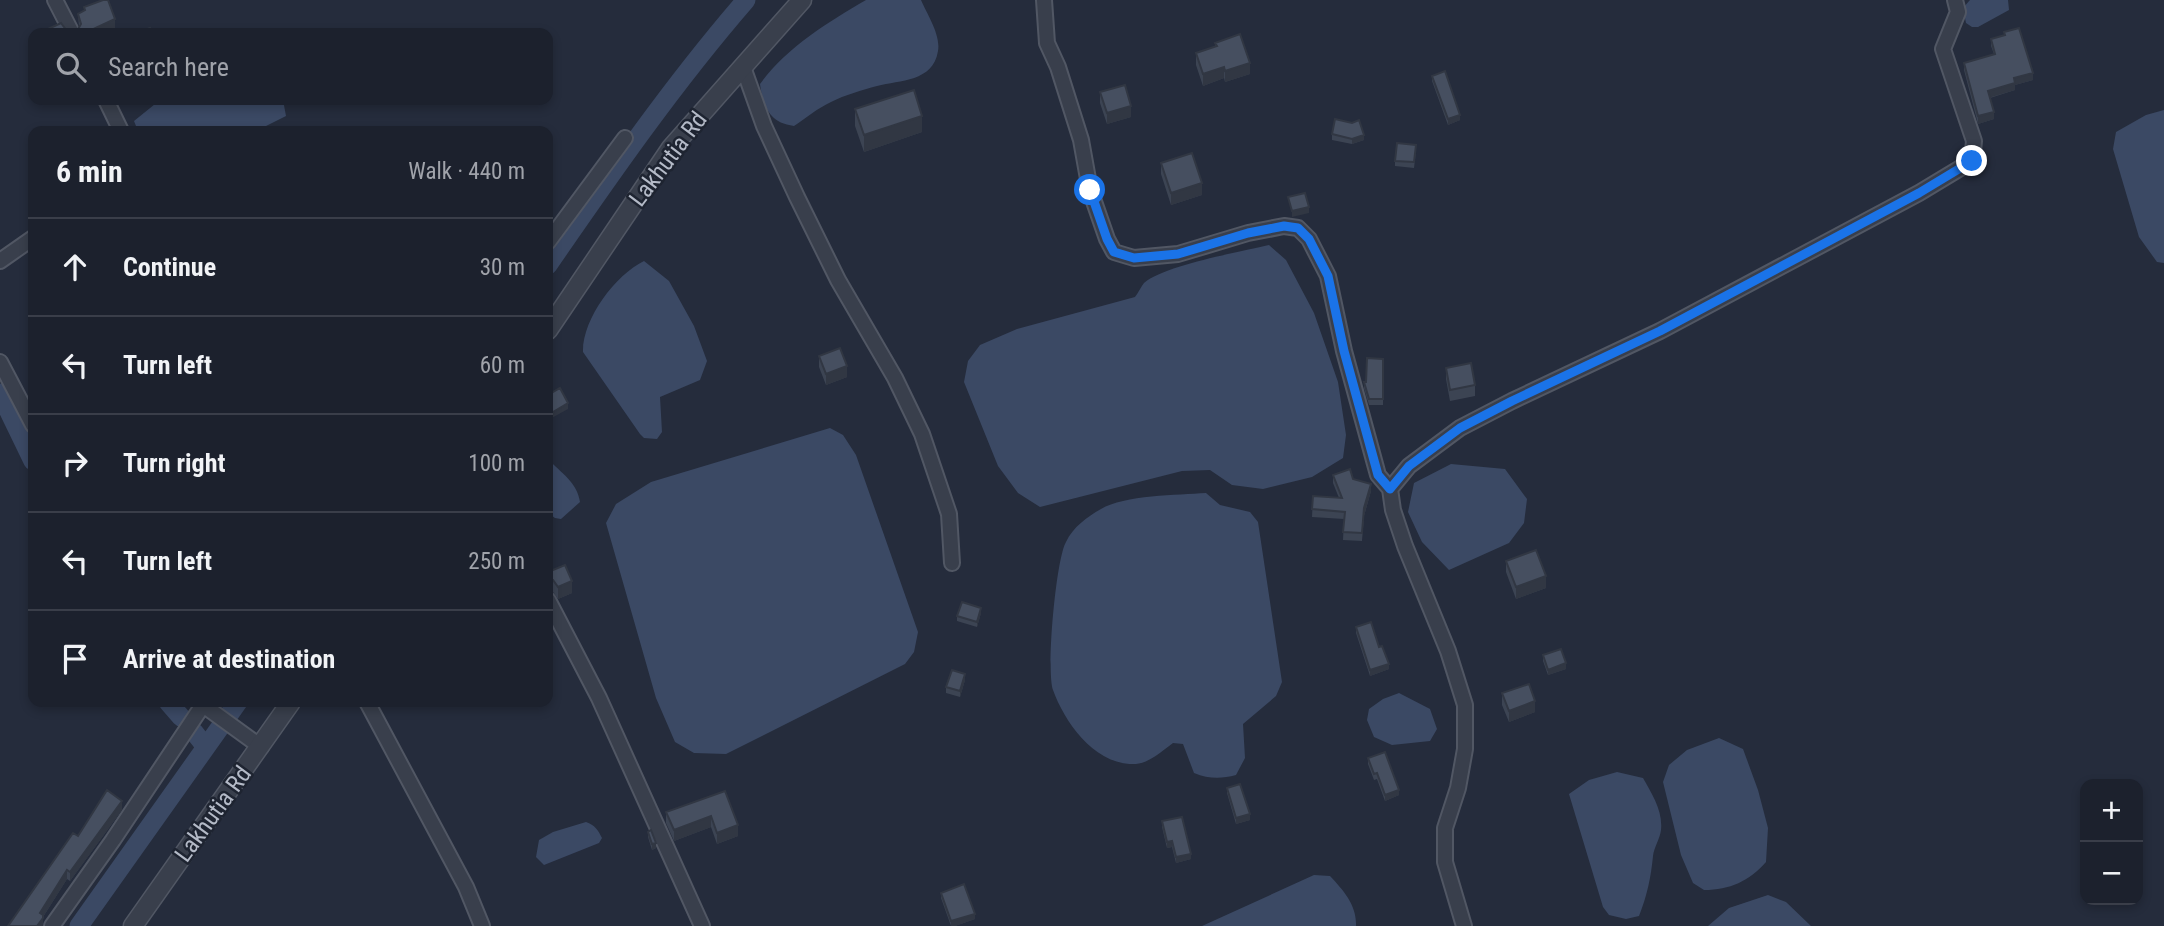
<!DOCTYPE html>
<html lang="en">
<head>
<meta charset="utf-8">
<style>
  :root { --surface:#1c212d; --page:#252935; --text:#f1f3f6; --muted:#a0a3aa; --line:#3a3e49 }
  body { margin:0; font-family:"Roboto Condensed",sans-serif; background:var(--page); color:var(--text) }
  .controls { position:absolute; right:21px; bottom:21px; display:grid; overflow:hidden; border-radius:14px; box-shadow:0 4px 10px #0003 }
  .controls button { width:63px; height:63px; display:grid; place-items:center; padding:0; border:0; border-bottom:2px solid var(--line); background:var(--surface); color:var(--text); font:35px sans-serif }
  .stop { position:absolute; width:21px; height:21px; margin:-16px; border:5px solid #1a73e8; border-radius:50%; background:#fff }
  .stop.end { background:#1a73e8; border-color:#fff; box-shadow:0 2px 7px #0008 }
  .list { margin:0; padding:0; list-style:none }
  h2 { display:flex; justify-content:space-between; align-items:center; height:91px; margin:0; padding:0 28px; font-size:30px }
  h2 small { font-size:23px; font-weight:400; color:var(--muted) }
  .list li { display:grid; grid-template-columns:46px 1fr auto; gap:21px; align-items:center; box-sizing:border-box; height:98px; padding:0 28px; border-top:2px solid var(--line) }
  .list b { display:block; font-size:26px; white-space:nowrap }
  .list em { font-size:23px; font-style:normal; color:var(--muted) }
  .icon { flex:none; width:38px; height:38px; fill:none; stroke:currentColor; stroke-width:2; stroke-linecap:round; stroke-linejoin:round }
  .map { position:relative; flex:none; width:2164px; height:926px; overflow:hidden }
  .search { position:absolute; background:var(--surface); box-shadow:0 4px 10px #0003; left:28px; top:28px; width:525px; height:77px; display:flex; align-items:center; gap:18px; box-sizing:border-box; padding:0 24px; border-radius:14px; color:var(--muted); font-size:26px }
  .panel { position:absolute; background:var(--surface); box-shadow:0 4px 10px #0003; left:28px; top:126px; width:525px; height:581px; border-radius:14px }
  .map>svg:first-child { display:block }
  .water { fill:#3b4964 }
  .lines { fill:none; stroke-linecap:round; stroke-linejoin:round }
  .canal { stroke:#3b4964; stroke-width:19 }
  .minor-casing { stroke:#515764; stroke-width:18 }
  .tertiary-casing { stroke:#515764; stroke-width:21 }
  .minor { stroke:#393f4c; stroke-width:14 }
  .tertiary { stroke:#393f4c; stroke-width:18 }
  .wall { fill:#3c4453 }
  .shaded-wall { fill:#313743 }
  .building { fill:#464f60; stroke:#313743; stroke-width:2 }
  .route { stroke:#1a73e8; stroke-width:9 }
  .labels { text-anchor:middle; stroke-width:5; stroke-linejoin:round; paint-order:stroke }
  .street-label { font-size:24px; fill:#b4bac7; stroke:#1e2431 }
</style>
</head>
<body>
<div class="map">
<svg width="2164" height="926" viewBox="0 0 2164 926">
  <rect width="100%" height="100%" fill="#252c3c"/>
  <path class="water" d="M 866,0 L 921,0 C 927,14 941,35 938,51 C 933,82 900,80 877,86 C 862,90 845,95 831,102 C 818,108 806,118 794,126 C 769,123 763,106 760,84 C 786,48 828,22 866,0 Z
    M 1970,0 L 2008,0 L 2009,10 L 1978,27 L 1972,27 L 1966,23 L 1963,8 Z
    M 160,100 L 283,100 L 286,116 L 256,131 L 138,131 L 134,121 Z
    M 2164,110 L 2164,263 L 2157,262 L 2139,237 L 2113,149 L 2116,132 L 2146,115 Z
    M 1269,245 L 1286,260 L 1314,313 L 1338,382 L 1346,435 L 1343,458 L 1312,477 L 1263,489 L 1232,485 L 1210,470 L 1182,471 L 1040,507 L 1018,493 L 998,466 L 964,382 L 968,361 L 980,345 L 1017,329 L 1135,297 C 1138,293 1141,287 1144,283 C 1165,265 1240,252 1269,245 Z
    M 644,261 L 669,281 L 694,326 L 707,361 L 700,380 L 660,397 L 662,432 L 657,439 L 644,438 L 640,434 L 583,352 C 582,320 615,275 644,261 Z
    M 830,428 L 843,435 L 856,455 L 918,632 L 914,652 L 905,664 L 726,754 L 694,753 L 675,742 L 656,698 L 606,523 L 616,504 L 651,482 Z
    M 548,459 C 561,473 577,482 580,502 L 561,519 L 555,518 L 548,513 Z
    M 1451,464 L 1505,469 L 1527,499 L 1524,523 L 1509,543 L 1449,570 L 1422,542 L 1408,512 L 1414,483 Z
    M 1206,493 L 1220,505 L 1250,512 L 1258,522 L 1282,682 L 1276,696 L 1243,724 L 1245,758 L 1236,775 C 1221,779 1209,779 1194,773 L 1183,744 L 1173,743 C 1162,751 1149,763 1136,764 C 1095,766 1065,723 1053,690 C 1046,671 1056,559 1066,542 C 1073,527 1087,517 1101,509 C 1124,495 1178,495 1206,493 Z
    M 1399,693 L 1430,709 L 1437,729 L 1430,741 L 1392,745 L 1374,737 L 1367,720 L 1369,709 L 1383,699 Z
    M 1719,738 L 1743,749 L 1758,790 L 1768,828 L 1766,862 C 1749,881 1730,890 1704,890 L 1693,883 L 1681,855 L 1663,782 L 1669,765 L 1687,750 Z
    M 1617,772 L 1643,778 C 1652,794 1663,811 1661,830 C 1660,839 1654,847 1653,856 C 1651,877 1647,896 1639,916 L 1626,919 L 1609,915 L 1603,907 L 1569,794 L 1589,780 Z
    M 586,822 C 595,825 598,830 602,838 L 599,843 L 544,865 L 536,857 L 539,840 L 553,832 Z
    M 1314,875 L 1330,876 C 1343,890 1357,905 1356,926 L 1202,926 Z
    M 1768,895 L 1786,902 L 1811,926 L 1708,926 L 1729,908 Z"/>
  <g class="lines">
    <path class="canal" d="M 548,265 C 610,175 674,83 746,0
      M 0,393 L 33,461
      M 168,702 L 181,717
      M 194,732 L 205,746
      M 79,926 L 238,702"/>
    <defs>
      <path id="minor" d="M 55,0 L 72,33
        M 1044,0 L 1047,43 L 1058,67 L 1081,140 L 1090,190 L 1107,239 L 1114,252 L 1134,258 L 1178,254 L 1248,233 L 1284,226 L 1298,228 L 1309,239 L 1328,276 L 1344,351 L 1375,464 L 1378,475 L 1390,489
        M 743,67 L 764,126 L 797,197 L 838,280 L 895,378 L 922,434 L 949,514 L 952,563
        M 106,100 L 121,131
        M 548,242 L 625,138
        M 0,261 L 33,238
        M 0,362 L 33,425
        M 548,600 L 599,698 L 702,926
        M 199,702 L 261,747
        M 367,702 L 466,887 L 482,926
        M 52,926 L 113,840 L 205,702
        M 1464,926 L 1445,862 L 1445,828 L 1458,788 L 1465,749 L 1465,705 L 1448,651 L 1405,546 L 1393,510 L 1390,489 L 1409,466 L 1460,428 L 1512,401 L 1660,331 L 1919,193 L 1972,161 L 1974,141 L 1943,49 L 1958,12 L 1955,0"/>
      <path id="tertiary" d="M 548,330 L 671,148 L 802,0
        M 133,926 L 291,702"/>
    </defs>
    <use href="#minor" class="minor-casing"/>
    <use href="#tertiary" class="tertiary-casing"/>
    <use href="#minor" class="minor"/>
    <use href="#tertiary" class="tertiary"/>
  </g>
  <path class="wall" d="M 84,7 L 115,30 L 107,33 L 48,33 L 48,29 L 77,31 L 79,27 L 78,14 L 84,11 Z
    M 2004,32 L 2033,80 L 2015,85 L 2015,90 L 1990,98 L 1994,119 L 1978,124 L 1964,70 L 1964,63 L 1994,54 L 1991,46 L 1991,39 L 2004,36 Z
    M 1215,43 L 1250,74 L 1225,82 L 1224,78 L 1203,86 L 1196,65 L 1196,53 L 1215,46 Z
    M 1432,76 L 1460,120 L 1448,125 L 1432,81 Z
    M 1100,92 L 1131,117 L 1107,124 L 1100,103 Z
    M 855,109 L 922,132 L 864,152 L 855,126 Z
    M 1332,134 L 1364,140 L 1352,144 L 1332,140 Z
    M 1416,151 L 1414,168 L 1395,166 L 1395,161 Z
    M 1161,163 L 1202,195 L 1171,205 L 1161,174 Z
    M 819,356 L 847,377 L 826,385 L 819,367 Z
    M 1383,359 L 1383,405 L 1369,405 L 1364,388 L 1364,382 L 1366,382 Z
    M 1446,368 L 1475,385 L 1475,396 L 1450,401 L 1446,379 Z
    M 1333,475 L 1353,479 L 1371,491 L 1364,516 L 1362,541 L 1343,540 L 1344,519 L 1312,517 L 1313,496 L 1339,498 L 1333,483 Z
    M 1506,561 L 1546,588 L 1516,599 L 1506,572 Z
    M 548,572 L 572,593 L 558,599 L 553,592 L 548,592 Z
    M 981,613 L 977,627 L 957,621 L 957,616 Z
    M 1356,627 L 1379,647 L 1389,669 L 1370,676 L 1356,633 Z
    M 1543,655 L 1566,669 L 1548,675 L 1543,661 Z
    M 965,680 L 960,697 L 946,693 L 946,687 Z
    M 1502,693 L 1535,712 L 1509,722 L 1502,705 Z
    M 1368,758 L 1399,795 L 1385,801 L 1377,779 L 1374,780 L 1368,764 Z
    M 1227,788 L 1250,820 L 1236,824 L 1227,793 Z
    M 725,791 L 738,836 L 717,844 L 711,827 L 674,841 L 666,823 L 666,812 Z
    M 122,810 L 70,881 L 67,879 L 43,917 L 43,926 L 8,926 L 78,836 Z
    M 1162,821 L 1191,859 L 1176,863 L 1172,847 L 1167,848 L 1162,827 Z
    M 648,832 L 656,848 L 652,850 L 648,837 Z
    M 941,893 L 975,919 L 955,926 L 951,926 L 941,898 Z"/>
  <path class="shaded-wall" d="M 115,19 L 115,30 L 107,33 L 85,33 Z
    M 1250,63 L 1250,74 L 1225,82 L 1225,71 Z
    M 1224,67 L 1224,78 L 1203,86 L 1203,74 Z
    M 2033,73 L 2033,80 L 2015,85 L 2015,90 L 1988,98 L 1988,91 L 2014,78 Z
    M 1131,106 L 1131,117 L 1107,124 L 1107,113 Z
    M 1994,112 L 1994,119 L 1978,124 L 1978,116 Z
    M 1460,115 L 1460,120 L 1448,125 L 1448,119 Z
    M 922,116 L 922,132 L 864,152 L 864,135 Z
    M 1364,135 L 1364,140 L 1352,144 L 1352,139 Z
    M 1202,183 L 1202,195 L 1171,205 L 1171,193 Z
    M 1309,207 L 1309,213 L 1292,217 L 1292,211 Z
    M 847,366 L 847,377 L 826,385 L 826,374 Z
    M 568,403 L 568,409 L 548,420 L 548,415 Z
    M 1371,484 L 1371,491 L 1364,516 L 1362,541 L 1364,508 Z
    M 1546,576 L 1546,588 L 1516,599 L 1516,587 Z
    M 572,581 L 572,593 L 558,599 L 558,587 Z
    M 981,608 L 981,613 L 977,627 L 977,622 Z
    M 1566,663 L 1566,669 L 1548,675 L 1548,670 Z
    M 1389,664 L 1389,669 L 1370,676 L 1370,670 Z
    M 965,674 L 965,680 L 960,697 L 960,691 Z
    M 1535,701 L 1535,712 L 1509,722 L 1509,711 Z
    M 1399,790 L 1399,795 L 1385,801 L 1385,795 Z
    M 122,801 L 122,810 L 70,881 L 70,872 Z
    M 1250,814 L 1250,820 L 1236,824 L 1236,818 Z
    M 711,816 L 711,827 L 674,841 L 674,830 Z
    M 738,825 L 738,836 L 717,844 L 717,833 Z
    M 1172,841 L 1172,847 L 1167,848 L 1167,842 Z
    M 656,843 L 656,848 L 652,850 L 652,844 Z
    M 1191,854 L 1191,859 L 1176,863 L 1176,857 Z
    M 67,870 L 67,879 L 43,917 L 43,926 L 37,926 L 40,913 Z
    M 975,914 L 975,919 L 955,926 L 951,926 L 951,921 Z"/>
  <path class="building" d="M 103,0 L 108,0 L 115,19 L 85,33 L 50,33 L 48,29 L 61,23 L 67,31 L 77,31 L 81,24 L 78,14 L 85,10 L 84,7 Z
    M 150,28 L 152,33 L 136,33 Z
    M 2019,28 L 2033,73 L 2014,78 L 2015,83 L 1988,91 L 1994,112 L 1978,116 L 1964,63 L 1995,54 L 1991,39 L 2005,35 L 2004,32 Z
    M 1240,34 L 1250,63 L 1225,71 L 1224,67 L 1203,74 L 1196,53 L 1217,46 L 1215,43 Z
    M 1445,71 L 1460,115 L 1448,119 L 1432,76 Z
    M 1125,85 L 1131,106 L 1107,113 L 1100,92 Z
    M 914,90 L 922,116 L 864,135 L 855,109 Z
    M 1335,119 L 1352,123 L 1359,120 L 1364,135 L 1352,139 L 1332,134 Z
    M 1397,143 L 1416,145 L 1414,162 L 1395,161 Z
    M 1192,153 L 1202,183 L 1171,193 L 1161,163 Z
    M 1305,193 L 1309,207 L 1292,211 L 1288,197 Z
    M 840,348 L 847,366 L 826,374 L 819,356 Z
    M 1367,358 L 1383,359 L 1383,399 L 1369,399 L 1364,382 L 1366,382 Z
    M 1471,363 L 1475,385 L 1450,390 L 1446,368 Z
    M 560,388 L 568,403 L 548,415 L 548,395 Z
    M 1350,469 L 1353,479 L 1371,484 L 1364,508 L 1362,533 L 1343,532 L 1345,512 L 1312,509 L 1313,496 L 1342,498 L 1333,475 Z
    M 1536,550 L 1546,576 L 1516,587 L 1506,561 Z
    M 565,565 L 572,581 L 558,587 L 553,580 L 548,580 L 548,572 Z
    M 962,602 L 981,608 L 977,622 L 957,616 Z
    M 1371,622 L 1379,647 L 1382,646 L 1389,664 L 1370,670 L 1356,627 Z
    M 1561,649 L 1566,663 L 1548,670 L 1543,655 Z
    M 952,670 L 965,674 L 960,691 L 946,687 Z
    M 1529,684 L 1535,701 L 1509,711 L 1502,693 Z
    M 1385,752 L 1399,790 L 1385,795 L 1377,773 L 1374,774 L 1368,758 Z
    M 1240,784 L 1250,814 L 1236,818 L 1227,788 Z
    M 107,790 L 122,801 L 70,872 L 67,870 L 40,913 L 43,915 L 43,918 L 37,926 L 8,926 L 73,833 L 78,836 Z
    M 725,791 L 738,825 L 717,833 L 711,816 L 674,830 L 666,812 Z
    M 1182,817 L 1191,854 L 1176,857 L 1172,841 L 1167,842 L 1162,821 Z
    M 651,830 L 656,843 L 652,844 L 648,832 Z
    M 964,884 L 975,914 L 951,921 L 941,893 Z"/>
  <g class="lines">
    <path class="route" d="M 1090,190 L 1107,239 L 1114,252 L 1134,258 L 1178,254 L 1248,233 L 1284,226 L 1298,228 L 1309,239 L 1328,276 L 1344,351 L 1375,464 L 1378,475 L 1390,489 L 1409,466 L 1460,428 L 1512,401 L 1660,331 L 1919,193 L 1972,161"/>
  </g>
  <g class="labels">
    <g class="street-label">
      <text transform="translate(668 159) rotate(-53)" y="8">Lakhutia Rd</text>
      <text transform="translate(213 814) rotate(-54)" y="8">Lakhutia Rd</text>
    </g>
  </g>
</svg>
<div class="controls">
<button>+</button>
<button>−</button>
</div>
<div class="stop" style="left:1090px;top:190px"></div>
<div class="stop end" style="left:1972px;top:161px"></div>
<div class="search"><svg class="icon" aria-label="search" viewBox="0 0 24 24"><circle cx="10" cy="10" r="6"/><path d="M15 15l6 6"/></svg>Search here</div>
<section class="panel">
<h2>6 min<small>Walk · 440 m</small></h2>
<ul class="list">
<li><svg class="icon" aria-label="ahead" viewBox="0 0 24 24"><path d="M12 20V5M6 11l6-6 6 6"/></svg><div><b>Continue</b></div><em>30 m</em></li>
<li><svg class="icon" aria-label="left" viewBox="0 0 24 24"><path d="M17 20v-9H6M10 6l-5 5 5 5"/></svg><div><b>Turn left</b></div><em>60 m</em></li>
<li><svg class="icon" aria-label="right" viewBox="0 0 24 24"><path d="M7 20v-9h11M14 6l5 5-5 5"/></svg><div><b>Turn right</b></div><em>100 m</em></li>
<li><svg class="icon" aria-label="left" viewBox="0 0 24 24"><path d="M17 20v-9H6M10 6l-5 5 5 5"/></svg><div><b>Turn left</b></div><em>250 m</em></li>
<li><svg class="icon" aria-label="arrive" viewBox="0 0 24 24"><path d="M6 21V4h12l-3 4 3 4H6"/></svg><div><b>Arrive at destination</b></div></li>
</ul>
</section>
</div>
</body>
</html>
